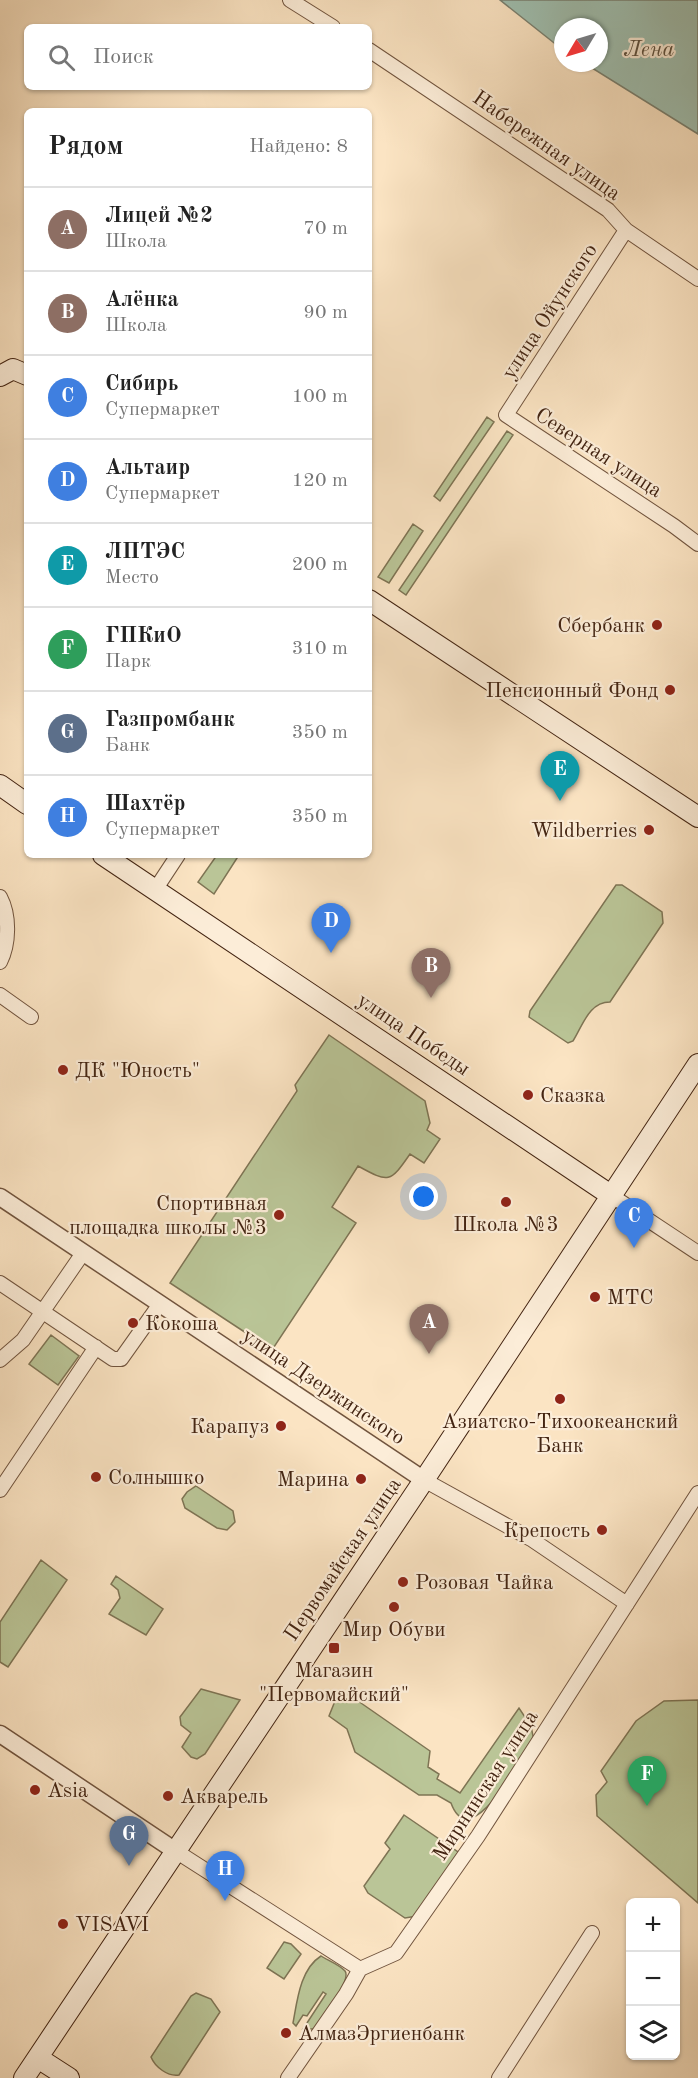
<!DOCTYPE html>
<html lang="ru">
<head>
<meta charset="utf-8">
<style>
  :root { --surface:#fff; --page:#f2f2f2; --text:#222; --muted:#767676; --line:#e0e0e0; --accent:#7c3aed }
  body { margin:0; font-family:"Old Standard TT",serif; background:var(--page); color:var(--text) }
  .controls { position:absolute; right:18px; bottom:18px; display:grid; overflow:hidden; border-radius:9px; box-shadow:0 2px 4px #0004 }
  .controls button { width:54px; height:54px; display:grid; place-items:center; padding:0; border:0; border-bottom:2px solid var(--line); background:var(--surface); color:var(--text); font:30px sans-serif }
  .compass { position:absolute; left:554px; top:18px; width:54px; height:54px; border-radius:50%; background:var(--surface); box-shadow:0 2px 4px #0004; rotate:232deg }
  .you { position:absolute; left:424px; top:1197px; width:21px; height:21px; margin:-15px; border:4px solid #fff; border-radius:50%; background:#1a73e8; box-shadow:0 0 0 9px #1a73e833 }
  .badge { display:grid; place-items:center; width:39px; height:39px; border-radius:50%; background:var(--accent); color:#fff; font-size:20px; font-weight:700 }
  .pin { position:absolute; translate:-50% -50px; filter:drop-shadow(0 2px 3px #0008) }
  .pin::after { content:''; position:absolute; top:32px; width:21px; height:18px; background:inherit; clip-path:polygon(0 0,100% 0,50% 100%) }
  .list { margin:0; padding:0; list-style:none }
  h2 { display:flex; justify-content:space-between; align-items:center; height:78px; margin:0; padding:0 24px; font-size:26px }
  h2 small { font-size:20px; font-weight:400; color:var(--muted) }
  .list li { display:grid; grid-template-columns:39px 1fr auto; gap:18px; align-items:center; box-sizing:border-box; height:84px; padding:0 24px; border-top:2px solid var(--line) }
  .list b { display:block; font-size:22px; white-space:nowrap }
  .list p { margin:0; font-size:20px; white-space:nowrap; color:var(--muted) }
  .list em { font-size:20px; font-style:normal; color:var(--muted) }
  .icon { flex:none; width:33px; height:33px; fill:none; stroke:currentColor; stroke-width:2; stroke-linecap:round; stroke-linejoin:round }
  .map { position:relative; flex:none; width:698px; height:2078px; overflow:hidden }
  .search { position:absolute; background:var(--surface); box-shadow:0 2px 4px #0004; left:24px; top:24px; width:348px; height:66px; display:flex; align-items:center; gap:15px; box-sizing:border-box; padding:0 21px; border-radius:9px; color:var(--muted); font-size:22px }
  .panel { position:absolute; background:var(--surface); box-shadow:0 2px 4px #0004; left:24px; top:108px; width:348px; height:750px; border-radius:9px }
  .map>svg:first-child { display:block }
  .green { fill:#bac597; stroke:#7e7454; stroke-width:1.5 }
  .water { fill:#9fbfb0; stroke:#7a8171; stroke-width:1.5 }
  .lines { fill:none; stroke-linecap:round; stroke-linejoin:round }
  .minor-casing { stroke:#71543e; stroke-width:16 }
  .tertiary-casing { stroke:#71543e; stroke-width:19 }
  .secondary-casing { stroke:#432412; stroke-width:22 }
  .minor { stroke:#fcedd8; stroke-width:14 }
  .tertiary { stroke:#fcedd8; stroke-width:16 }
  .secondary { stroke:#fcedd8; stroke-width:20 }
  .poi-dot { fill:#8f2418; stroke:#fcedd8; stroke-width:2 }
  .labels { text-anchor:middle; stroke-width:4.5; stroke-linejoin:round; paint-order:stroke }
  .street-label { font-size:21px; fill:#432412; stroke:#fcedd8 }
  .poi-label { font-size:21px; fill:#432412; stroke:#fcedd8; text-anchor:start }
  .water-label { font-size:22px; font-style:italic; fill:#5f5241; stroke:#fcedd8 }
</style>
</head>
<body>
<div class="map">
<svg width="698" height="2078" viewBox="0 0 698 2078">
  <rect width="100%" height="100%" fill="#fbe4c3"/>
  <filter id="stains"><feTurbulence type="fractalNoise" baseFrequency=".00333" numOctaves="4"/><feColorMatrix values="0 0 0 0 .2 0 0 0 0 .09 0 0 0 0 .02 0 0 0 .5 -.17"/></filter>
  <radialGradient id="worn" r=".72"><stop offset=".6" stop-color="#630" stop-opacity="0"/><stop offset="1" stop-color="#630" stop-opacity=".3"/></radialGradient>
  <path class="green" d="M 487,417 L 494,422 L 440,501 L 434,496 Z
    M 507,431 L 513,435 L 406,595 L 399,590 Z
    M 413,524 L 423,531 L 389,583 L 378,577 Z
    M 217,855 L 239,855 L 214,894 L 198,882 Z
    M 616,885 L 622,885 L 662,912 L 663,923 L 610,1002 C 589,1002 583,1025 573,1041 L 568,1043 L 529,1017 L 530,1011 Z
    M 329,1035 L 425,1101 L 430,1123 L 427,1130 L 440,1139 L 424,1163 L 410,1154 C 390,1183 389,1183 358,1166 L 332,1207 L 356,1223 L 272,1350 L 170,1283 L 297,1091 L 295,1085 Z
    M 51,1335 L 79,1356 L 58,1385 L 29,1364 Z
    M 196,1486 L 233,1511 L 235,1522 L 227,1530 L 217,1528 L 185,1508 L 182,1499 L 187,1492 Z
    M 41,1560 L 67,1580 L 8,1667 L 0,1662 L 0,1622 Z
    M 116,1576 L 163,1609 L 146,1635 L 109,1614 L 120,1598 L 118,1590 L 111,1584 Z
    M 201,1689 L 240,1700 L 205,1754 L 197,1759 L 191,1757 L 182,1747 L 191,1733 L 181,1725 L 180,1717 Z
    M 348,1694 L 430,1751 L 428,1767 L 439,1774 L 437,1779 L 460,1793 L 519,1708 L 531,1726 L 534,1741 C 521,1759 470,1856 451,1803 L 437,1795 L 419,1795 L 355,1752 L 347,1729 L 329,1716 L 335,1701 Z
    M 698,1700 L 698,1903 L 597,1816 L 596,1795 L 607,1782 L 601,1771 L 636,1721 L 664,1701 Z
    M 404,1815 L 461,1854 L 417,1916 L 405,1918 L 368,1893 L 364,1886 L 390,1849 L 385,1843 Z
    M 284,1942 L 291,1944 L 301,1954 L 284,1979 L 267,1968 Z
    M 321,1956 C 327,1960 340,1965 345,1971 C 352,1980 322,2019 316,2029 L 303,2029 L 326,1994 L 323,1992 L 307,2016 L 303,2015 L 296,2026 L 293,2023 C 297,2002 300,1969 321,1956 Z
    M 196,1993 L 211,1999 L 220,2012 L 179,2075 C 168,2077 155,2067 151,2057 L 191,1996 Z"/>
  <path class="water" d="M 500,0 L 698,0 L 698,134 L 584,63 L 599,63 L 599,27 L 563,27 L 563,50 Z"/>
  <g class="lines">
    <defs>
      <path id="minor" d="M 290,0 L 333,27
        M 369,50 L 608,210 L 626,230 L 698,279
        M 626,230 L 506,415 L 674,526 L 698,544
        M 155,890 L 178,855
        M 0,897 C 10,916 9,944 0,962
        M 0,995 L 31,1017
        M 612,1196 L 698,1253
        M 0,1283 L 113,1359 L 121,1359 L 160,1304
        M 0,1360 L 23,1340 L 83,1253
        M 424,1480 L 531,1539 L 627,1604
        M 0,1490 L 96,1347
        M 174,1850 L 360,1969
        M 288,2078 L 346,1994 L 360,1969 L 396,1953 L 478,1836 L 698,1493
        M 499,2078 L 592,1933"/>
      <path id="tertiary" d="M 0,1197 L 424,1480
        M 0,1734 L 174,1850"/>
      <path id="secondary" d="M 0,376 L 13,369 L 27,375
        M 369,600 L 698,817
        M 0,785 L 27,804
        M 103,855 L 612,1196
        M 38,2058 L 69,2078
        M 24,2078 L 424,1480 L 698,1064"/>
    </defs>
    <use href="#minor" class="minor-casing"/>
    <use href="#tertiary" class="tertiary-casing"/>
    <use href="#secondary" class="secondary-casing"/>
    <use href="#minor" class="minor"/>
    <use href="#tertiary" class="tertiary"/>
    <use href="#secondary" class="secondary"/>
  </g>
  <g class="poi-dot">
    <circle cx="657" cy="625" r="6"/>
    <circle cx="670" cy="690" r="6"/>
    <circle cx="649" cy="830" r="6"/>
    <circle cx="63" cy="1070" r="6"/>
    <circle cx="528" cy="1095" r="6"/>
    <circle cx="506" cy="1202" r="6"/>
    <circle cx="279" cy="1215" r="6"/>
    <circle cx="595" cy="1297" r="6"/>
    <circle cx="133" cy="1323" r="6"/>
    <circle cx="560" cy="1399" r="6"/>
    <circle cx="281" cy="1426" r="6"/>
    <circle cx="96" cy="1477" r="6"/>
    <circle cx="361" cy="1479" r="6"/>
    <circle cx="602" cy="1530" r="6"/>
    <circle cx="403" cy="1582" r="6"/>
    <circle cx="394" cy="1607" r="6"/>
    <rect x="328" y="1642" width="12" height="12" rx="3"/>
    <circle cx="35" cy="1790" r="6"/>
    <circle cx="168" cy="1796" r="6"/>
    <circle cx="63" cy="1924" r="6"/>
    <circle cx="286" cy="2033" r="6"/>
  </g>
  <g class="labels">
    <g class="street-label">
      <text transform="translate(547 145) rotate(35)" y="7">Набережная улица</text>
      <text transform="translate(549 311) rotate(-57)" y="7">улица Ойунского</text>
      <text transform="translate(599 452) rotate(33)" y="7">Северная улица</text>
      <text transform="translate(414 1034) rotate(34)" y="7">улица Победы</text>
      <text transform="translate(324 1386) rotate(34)" y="7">улица Дзержинского</text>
      <text transform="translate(342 1559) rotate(-56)" y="7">Первомайская улица</text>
      <text transform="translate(485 1785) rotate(-57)" y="7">Мирнинская улица</text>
    </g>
    <g class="poi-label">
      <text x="645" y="632" text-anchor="end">Сбербанк</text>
      <text x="658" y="697" text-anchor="end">Пенсионный Фонд</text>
      <text x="637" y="837" text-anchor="end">Wildberries</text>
      <text x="75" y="1077">ДК "Юность"</text>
      <text x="540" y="1102">Сказка</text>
      <text x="267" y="1210" text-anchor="end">Спортивная<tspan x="267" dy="24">площадка школы №3</tspan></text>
      <text x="506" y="1231" text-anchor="middle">Школа №3</text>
      <text x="607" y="1304">МТС</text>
      <text x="145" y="1330">Кокоша</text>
      <text x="560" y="1428" text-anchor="middle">Азиатско-Тихоокеанский<tspan x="560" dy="24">Банк</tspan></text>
      <text x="269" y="1433" text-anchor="end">Карапуз</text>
      <text x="108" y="1484">Солнышко</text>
      <text x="349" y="1486" text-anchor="end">Марина</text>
      <text x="590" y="1537" text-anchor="end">Крепость</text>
      <text x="415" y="1589">Розовая Чайка</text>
      <text x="394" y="1636" text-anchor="middle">Мир Обуви</text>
      <text x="334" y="1677" text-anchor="middle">Магазин<tspan x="334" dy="24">"Первомайский"</tspan></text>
      <text x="47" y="1797">Asia</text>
      <text x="180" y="1803">Акварель</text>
      <text x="75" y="1931">VISAVI</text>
      <text x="298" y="2040">АлмазЭргиенбанк</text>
    </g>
    <g class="water-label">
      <text x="649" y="56">Лена</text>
    </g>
  </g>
  <rect width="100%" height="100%" filter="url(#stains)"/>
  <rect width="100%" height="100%" fill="url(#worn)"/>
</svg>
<div class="controls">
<button>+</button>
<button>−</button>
<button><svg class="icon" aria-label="layers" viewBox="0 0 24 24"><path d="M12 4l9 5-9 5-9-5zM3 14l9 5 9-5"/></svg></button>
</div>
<svg class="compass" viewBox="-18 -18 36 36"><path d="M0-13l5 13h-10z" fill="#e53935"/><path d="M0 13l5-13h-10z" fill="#767676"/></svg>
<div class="you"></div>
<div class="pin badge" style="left:429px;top:1354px;background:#8d6e63">A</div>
<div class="pin badge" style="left:431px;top:998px;background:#8d6e63">B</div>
<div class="pin badge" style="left:634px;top:1248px;background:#3f7fe0">C</div>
<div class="pin badge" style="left:331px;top:953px;background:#3f7fe0">D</div>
<div class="pin badge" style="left:560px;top:801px;background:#0f9aa8">E</div>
<div class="pin badge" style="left:647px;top:1806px;background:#2e9e5b">F</div>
<div class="pin badge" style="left:129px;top:1866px;background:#5c6f8a">G</div>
<div class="pin badge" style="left:225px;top:1901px;background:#3f7fe0">H</div>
<div class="search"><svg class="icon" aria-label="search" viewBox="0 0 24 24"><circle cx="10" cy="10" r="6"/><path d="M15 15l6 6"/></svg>Поиск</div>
<section class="panel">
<h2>Рядом<small>Найдено: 8</small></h2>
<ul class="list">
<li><span class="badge" style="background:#8d6e63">A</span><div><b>Лицей №2</b><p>Школа</p></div><em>70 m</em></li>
<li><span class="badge" style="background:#8d6e63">B</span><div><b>Алёнка</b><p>Школа</p></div><em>90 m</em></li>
<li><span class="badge" style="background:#3f7fe0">C</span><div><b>Сибирь</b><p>Супермаркет</p></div><em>100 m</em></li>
<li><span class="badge" style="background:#3f7fe0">D</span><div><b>Альтаир</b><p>Супермаркет</p></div><em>120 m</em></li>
<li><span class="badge" style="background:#0f9aa8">E</span><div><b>ЛПТЭС</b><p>Место</p></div><em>200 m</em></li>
<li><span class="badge" style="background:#2e9e5b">F</span><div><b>ГПКиО</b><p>Парк</p></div><em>310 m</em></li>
<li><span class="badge" style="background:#5c6f8a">G</span><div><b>Газпромбанк</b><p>Банк</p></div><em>350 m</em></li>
<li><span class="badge" style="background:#3f7fe0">H</span><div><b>Шахтёр</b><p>Супермаркет</p></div><em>350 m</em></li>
</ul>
</section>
</div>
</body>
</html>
